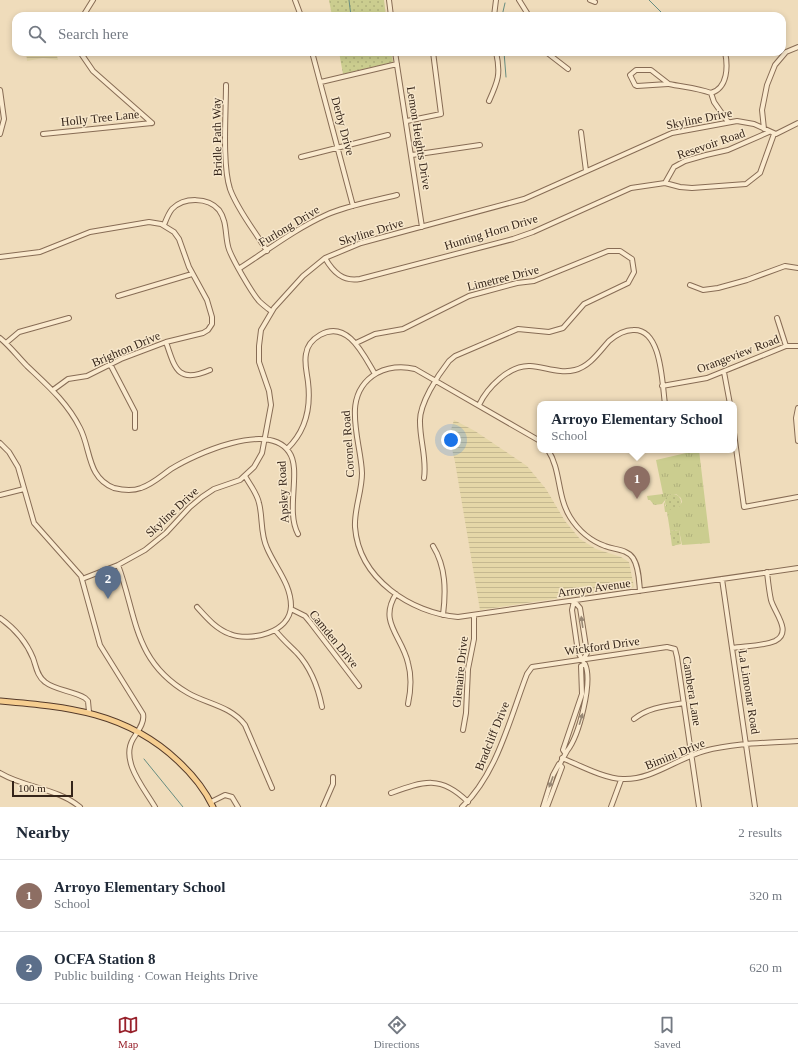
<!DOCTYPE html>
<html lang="en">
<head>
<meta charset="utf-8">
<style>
  :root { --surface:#fff; --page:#f6f6f7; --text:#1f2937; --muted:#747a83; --line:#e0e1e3; --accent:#98222c }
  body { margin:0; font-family:"Times New Roman",serif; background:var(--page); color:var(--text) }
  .scale { position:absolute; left:12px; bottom:10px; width:61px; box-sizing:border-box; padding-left:4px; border:2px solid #35251a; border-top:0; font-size:11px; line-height:14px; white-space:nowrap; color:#35251a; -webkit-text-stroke:3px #f7e7cb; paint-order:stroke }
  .you { position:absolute; left:451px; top:440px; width:14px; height:14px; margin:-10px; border:3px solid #fff; border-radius:50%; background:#1a73e8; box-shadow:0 0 0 6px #1a73e833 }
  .badge { display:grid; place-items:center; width:26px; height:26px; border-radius:50%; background:var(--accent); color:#fff; font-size:13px; font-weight:700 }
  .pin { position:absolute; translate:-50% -33px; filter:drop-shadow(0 1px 2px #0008) }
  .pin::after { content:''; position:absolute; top:21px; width:14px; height:12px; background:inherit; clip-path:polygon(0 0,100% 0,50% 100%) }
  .popup { position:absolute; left:537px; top:401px; width:200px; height:52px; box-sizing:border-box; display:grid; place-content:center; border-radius:8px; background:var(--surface); filter:drop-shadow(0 1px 3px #0005); font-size:13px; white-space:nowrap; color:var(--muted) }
  .popup b { font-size:15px; color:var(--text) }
  .popup::after { content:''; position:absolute; left:50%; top:100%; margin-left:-8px; border:8px solid transparent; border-top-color:var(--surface) }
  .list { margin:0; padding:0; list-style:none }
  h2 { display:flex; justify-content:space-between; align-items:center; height:52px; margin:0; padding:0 16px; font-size:17px }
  h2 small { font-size:13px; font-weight:400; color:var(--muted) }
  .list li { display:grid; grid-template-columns:26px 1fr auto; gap:12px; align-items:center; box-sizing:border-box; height:72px; padding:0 16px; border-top:1px solid var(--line) }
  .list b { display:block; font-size:15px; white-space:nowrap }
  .list p { margin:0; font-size:13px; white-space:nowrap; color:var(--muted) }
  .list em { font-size:13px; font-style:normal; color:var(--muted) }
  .icon { flex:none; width:22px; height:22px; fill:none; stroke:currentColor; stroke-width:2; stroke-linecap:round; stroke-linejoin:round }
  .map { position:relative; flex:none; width:798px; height:807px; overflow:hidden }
  .search { position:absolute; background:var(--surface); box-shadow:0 2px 6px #0003; left:12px; right:12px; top:12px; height:44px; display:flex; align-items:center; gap:10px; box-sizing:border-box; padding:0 14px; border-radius:12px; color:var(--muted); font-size:15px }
  .sheet { height:196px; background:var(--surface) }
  nav { display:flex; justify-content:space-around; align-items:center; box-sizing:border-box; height:56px; border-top:1px solid var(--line); background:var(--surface); font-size:11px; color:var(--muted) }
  nav a { display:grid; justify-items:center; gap:2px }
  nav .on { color:var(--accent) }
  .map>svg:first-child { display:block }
  .farmland { fill:url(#farmland-rules) }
  .grass { fill:url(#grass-tufts) }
  .park { fill:url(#park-dots) }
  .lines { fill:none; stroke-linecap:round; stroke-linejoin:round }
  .stream { stroke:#678d81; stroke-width:1 }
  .minor-casing { stroke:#876c55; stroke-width:6 }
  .major-casing { stroke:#543a2a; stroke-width:7 }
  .minor { stroke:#faeace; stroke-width:4 }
  .major { stroke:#f6ce90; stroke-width:5 }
  .oneway { fill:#988874 }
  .labels { text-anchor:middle; stroke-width:3; stroke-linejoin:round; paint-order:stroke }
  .street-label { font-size:12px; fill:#35251a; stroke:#f7e7cb }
</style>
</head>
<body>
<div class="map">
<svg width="798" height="807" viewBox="0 0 798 807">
  <defs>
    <pattern id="farmland-rules" width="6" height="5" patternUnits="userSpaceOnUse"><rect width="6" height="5" fill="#e5d7a8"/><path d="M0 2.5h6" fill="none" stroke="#c5b890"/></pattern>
    <pattern id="grass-tufts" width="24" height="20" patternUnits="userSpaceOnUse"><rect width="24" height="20" fill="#cbcd8f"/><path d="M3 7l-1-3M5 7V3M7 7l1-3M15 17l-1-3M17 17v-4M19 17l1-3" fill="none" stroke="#afb07b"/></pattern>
    <pattern id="park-dots" width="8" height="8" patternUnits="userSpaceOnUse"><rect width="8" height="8" fill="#cbcd8f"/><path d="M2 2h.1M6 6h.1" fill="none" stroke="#afb07b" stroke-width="1.8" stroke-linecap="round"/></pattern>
  </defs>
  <rect width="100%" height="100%" fill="#efdcbb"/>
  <path class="farmland" d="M 26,52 L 56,52 L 58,60 L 43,58 L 27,61 Z
    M 454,420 L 475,431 L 527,466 L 546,489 L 565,521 L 580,539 L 596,549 L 621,557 L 629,562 L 634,587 L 480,610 L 455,462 L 449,436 Z"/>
  <path class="grass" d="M 699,450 L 710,543 L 682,545 L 679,530 L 670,531 L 667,512 L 665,512 L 664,504 L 665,502 L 665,506 L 678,508 L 682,502 L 681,498 L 676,494 L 669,495 L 662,504 L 654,505 L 650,500 L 648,500 L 647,496 L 663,494 L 656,460 Z"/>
  <path class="park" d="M 329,0 L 384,0 L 386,16 L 332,16 Z
    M 339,52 L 391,52 L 393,62 L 343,74 Z
    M665 502a8 8 0 1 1 16 0a8 8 0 1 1-16 0Z
    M 679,530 L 681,544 L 672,546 L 670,531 Z"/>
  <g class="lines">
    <path class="stream" d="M 349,0 L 351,16
      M 649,0 L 665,16
      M 502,16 L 505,3
      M 504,52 L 506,77
      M 144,759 L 183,807"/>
    <defs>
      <path id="minor" d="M 295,0 L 301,16
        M 389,0 L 391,16
        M 519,0 L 529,16
        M 590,0 L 595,2
        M 83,16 L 93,0
        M 494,16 L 496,0
        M 80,52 L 93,71 L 152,123
        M 312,52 L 353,206
        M 395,52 L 422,227
        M 546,52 L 568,69
        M 321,82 L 397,64
        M 669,84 L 651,70 L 636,70 L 630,75 L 635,85 L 637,86 L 668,84 L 669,84 C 683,87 697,88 711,93 L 714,102 L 728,122
        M 226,85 C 226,113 222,164 230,189 C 238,211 255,231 267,251
        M 0,90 L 4,119 L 0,134
        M 711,93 C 728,88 728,66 725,52
        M 489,101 C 498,81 501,74 496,52
        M 407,121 L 441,114 L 433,52
        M 764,129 L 762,110 L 767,85 L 775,65 L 786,52 L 798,47
        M 581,132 L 586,171
        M 769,132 L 728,150 L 706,155 L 685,161 L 674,167 L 665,183 L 680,187 L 692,188 L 746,184 L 760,173 L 774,134
        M 43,134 L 152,123
        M 412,155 L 480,145
        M 301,157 L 388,135
        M 164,225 C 166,220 168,214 172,209 C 184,197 208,197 219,210 C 227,221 225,234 228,246 C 230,256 252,293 259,301 C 263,305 267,308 271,311
        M 0,257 L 40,252 L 90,232 L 149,222 L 161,224 L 174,232 L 179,239 L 189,267 L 207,300 L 212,317 L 212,324 L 208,330 L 203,333 L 166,342 L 121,359 L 87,376 L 68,379 L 53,390
        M 325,258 C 333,272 343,282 360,279 L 513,239 L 533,232 L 631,188 L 665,183
        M 240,268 C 268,250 295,229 326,215 C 348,205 374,201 397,195
        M 690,285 L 703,290 L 718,288 L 747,280 L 785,266 L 798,268
        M 118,296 L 192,274
        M 777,318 L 786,346
        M 0,338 C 10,346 18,357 27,366 C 47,385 67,402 80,428 C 91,449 87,478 114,488 C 122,490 133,491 141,488 C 153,484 161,476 171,469 C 195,454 268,421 289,452 C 302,470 285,510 298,534
        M 166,342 C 175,369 178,384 210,370
        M 6,343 L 19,332 L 69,318
        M 356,343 L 375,334 L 403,329 L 469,296 L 517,283 L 534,281 L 608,251 L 620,251 L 632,259 L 634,272 L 628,283 L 584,304 L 563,328 L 549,332 L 518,329 L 455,356 L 449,361 C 438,375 419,404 420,422 C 420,441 427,459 424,478
        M 110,364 L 135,412 L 135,428
        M 724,372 L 730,404
        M 662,386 L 707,378 L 786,346 L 798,346
        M 479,405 C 487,388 509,365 530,366 C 545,367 560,374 575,370 C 590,366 599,352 609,341 C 616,335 624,330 633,330 C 662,328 662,384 665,404
        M 798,408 L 796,418 L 798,441
        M 734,433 L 744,507 L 798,497
        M 540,441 L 415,369 C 402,366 389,367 377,373 C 339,395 361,440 362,473 C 362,492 354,509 355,527 C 359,579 411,613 458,617 L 798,568
        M 0,443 L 9,452 L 18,467 L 34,523 L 81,576 L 100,645 L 143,714 C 145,723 137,732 133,739 C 120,761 144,788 155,807
        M 287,449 C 306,431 311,407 308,382 C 307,373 304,363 306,354 C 307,346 313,339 320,335 C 348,319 364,356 375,374
        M 548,450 C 561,470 557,496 570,517 C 578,530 591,541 605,546 C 615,550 627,549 633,558 C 639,567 639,581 640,591
        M 0,495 L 24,489
        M 433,546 C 446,567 446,591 443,615
        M 118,565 C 137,616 133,661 188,693 C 207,704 231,706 245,725 L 272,788
        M 82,579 L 118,565 L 145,550 L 166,533 L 190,507 L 202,497 L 214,489 L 240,480 L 254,467 L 262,453 L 271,405 L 269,391 L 259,362 L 259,346 L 261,330 L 274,308 L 303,276 L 325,258 L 361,243 L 524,199 L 672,133 L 737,121 L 754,124 L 776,134 L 798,123
        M 722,579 L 755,807
        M 396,594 C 378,622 402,636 408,663 C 412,677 411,690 408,704
        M 197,607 C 206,617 216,629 230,634 C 250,642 290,633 291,606 C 291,584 275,567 267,548 C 260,533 263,518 259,503 C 257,493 250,485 245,476
        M 291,609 L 305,616 L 310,622 L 359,686
        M 0,618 C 14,628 26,641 33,658 C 36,666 37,676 45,682 C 55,690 73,691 85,698 L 88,701 L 89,712
        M 275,630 C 282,639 289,645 297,653 C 311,668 318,687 322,707
        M 732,648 C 745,646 763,646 775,641 C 793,632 774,612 771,600 C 769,591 768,581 767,572
        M 583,660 L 587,653 L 580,608 L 574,601 L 572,610 L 578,652 L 583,661
        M 634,719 C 649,707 666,706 684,703
        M 463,730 L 466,713 L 468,669 L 474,639 L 474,615
        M 562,758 C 579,765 605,779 623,779 C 652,780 676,759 704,751 C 735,743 766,743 798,741
        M 560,764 C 562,759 565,755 567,751 C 579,736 593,682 585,664 L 581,666 L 582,694 L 563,750 L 565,753
        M 0,773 C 25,788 57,788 80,807
        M 391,793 C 424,781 441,775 468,802
        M 211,802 L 225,795 L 232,797 L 238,807
        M 323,807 L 333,784 L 333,777
        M 462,807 C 497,774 510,718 527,674 L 532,667 L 667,647 L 675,649 L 677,657 L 699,807
        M 543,807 L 553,775 L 559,764 L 562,767 L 547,807
        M 611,807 L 621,780"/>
      <path id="major" d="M 0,701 C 68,707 126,712 178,761 C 192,774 205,790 213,807"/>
    </defs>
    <use href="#minor" class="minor-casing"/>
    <use href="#major" class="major-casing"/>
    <use href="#minor" class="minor"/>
    <use href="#major" class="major"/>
  </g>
  <defs><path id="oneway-solid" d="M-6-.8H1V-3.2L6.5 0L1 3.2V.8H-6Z"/></defs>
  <g class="oneway">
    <use href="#oneway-solid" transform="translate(582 622) rotate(-98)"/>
    <use href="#oneway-solid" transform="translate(581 719) rotate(-73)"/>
    <use href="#oneway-solid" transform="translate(551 782) rotate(110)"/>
  </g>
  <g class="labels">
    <g class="street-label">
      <text transform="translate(100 118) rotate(-6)" y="4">Holly Tree Lane</text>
      <text transform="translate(699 119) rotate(-11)" y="4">Skyline Drive</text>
      <text transform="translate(343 126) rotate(75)" y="4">Derby Drive</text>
      <text transform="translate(217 137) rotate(-91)" y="4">Bridle Path Way</text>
      <text transform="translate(419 138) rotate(81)" y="4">Lemon Heights Drive</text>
      <text transform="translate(711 144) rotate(-19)" y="4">Resevoir Road</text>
      <text transform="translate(289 226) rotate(-31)" y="4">Furlong Drive</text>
      <text transform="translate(371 232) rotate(-17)" y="4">Skyline Drive</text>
      <text transform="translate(491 232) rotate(-17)" y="4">Hunting Horn Drive</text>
      <text transform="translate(503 278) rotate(-14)" y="4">Limetree Drive</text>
      <text transform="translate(126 349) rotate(-23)" y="4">Brighton Drive</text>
      <text transform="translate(738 354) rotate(-21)" y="4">Orangeview Road</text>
      <text transform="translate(348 444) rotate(-94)" y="4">Coronel Road</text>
      <text transform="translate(283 492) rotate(-93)" y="4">Apsley Road</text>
      <text transform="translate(172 512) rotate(-43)" y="4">Skyline Drive</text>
      <text transform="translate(594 588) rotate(-8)" y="4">Arroyo Avenue</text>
      <text transform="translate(334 639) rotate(51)" y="4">Camden Drive</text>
      <text transform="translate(602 646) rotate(-8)" y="4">Wickford Drive</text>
      <text transform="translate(460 672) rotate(-84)" y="4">Glenaire Drive</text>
      <text transform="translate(692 691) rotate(81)" y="4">Cambera Lane</text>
      <text transform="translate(749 692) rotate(81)" y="4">La Limonar Road</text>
      <text transform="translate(492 736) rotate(-68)" y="4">Bradcliff Drive</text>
      <text transform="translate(675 754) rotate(-22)" y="4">Bimini Drive</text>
    </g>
  </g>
</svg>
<div class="scale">100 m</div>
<div class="you"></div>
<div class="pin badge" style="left:637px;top:499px;background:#8d6e63">1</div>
<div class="popup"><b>Arroyo Elementary School</b>School</div>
<div class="pin badge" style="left:108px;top:599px;background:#5c6f8a">2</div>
<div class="search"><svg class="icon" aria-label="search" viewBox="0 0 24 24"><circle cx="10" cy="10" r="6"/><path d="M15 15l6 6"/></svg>Search here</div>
</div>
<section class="sheet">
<h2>Nearby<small>2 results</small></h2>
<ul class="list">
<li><span class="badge" style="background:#8d6e63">1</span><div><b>Arroyo Elementary School</b><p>School</p></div><em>320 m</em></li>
<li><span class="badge" style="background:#5c6f8a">2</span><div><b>OCFA Station 8</b><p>Public building · Cowan Heights Drive</p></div><em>620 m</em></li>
</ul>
</section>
<nav>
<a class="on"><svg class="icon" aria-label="map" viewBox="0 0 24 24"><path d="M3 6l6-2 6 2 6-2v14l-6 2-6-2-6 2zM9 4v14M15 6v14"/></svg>Map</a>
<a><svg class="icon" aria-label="directions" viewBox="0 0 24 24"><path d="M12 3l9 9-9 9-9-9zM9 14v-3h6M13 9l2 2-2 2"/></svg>Directions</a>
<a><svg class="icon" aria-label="saved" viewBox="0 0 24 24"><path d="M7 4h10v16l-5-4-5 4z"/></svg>Saved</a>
</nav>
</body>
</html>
